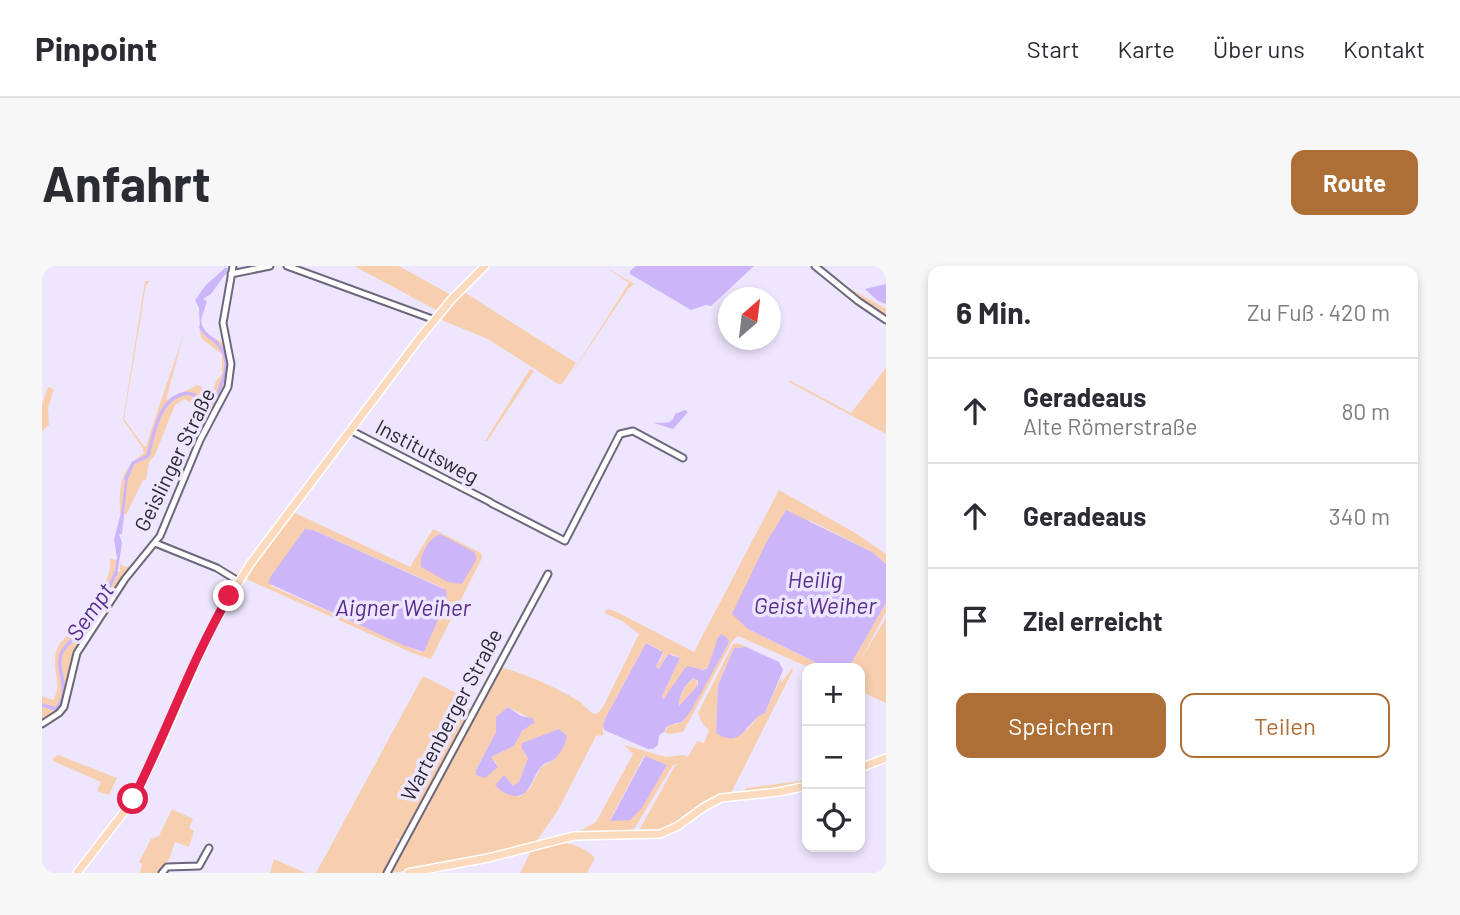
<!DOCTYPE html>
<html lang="de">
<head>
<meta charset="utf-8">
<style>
  :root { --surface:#fff; --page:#f7f7f7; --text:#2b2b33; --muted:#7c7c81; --line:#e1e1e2; --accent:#ae6f36 }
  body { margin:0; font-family:Barlow,sans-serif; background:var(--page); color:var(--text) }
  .controls { position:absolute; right:21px; bottom:21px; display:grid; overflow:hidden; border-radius:14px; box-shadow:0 4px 10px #0003 }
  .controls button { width:63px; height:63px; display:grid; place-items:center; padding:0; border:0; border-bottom:2px solid var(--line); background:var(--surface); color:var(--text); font:35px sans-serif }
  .compass { position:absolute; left:676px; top:21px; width:63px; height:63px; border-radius:50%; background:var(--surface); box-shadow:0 4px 10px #0003; rotate:28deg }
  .stop { position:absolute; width:21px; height:21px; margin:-16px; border:5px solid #e11d48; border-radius:50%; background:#fff }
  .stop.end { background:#e11d48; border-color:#fff; box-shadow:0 2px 7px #0008 }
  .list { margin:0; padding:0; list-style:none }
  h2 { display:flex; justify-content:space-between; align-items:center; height:91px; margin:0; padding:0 28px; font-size:30px }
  h2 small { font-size:23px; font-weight:400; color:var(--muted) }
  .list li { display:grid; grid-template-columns:46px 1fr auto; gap:21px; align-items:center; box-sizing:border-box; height:105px; padding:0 28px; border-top:2px solid var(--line) }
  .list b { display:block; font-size:26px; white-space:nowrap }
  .list p { margin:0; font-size:23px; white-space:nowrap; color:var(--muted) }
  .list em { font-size:23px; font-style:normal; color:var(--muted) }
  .actions { display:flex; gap:14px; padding:21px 28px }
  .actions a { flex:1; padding:16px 0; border:2px solid var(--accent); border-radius:14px; text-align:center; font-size:24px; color:var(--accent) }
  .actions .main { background:var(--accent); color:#fff }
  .icon { flex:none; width:38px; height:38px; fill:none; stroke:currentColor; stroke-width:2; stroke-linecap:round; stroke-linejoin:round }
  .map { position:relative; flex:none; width:844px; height:607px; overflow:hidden; border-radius:14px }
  header { display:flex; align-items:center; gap:42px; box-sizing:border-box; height:98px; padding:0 35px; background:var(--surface); border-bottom:2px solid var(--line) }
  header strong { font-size:33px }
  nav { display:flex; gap:38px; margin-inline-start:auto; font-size:24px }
  .intro { display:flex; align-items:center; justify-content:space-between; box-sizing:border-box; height:168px; padding:0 42px }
  h1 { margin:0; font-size:49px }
  .button { padding:18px 32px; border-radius:14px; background:var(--accent); color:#fff; font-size:24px; font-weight:700 }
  main { display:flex; gap:42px; padding:0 42px }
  aside { flex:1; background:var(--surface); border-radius:14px; box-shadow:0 4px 10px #0003 }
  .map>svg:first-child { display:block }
  .green { fill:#f7cfaf; fill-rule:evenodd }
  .water { fill:#cdb5fa; fill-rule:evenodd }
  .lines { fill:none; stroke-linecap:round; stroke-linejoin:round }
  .canal { stroke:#cdb5fa; stroke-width:3.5 }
  .minor-casing { stroke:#6d677c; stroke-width:9 }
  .major-casing { stroke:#fff; stroke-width:10 }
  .minor { stroke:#fff; stroke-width:5 }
  .major { stroke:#fcdabe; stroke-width:7 }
  .route { stroke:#e11d48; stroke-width:9 }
  .labels { text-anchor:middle; stroke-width:7; stroke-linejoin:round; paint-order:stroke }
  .street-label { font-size:21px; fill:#2b2831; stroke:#eee6ff }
  .water-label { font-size:23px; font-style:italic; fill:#572c8c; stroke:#eee6ff }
</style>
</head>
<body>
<header>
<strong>Pinpoint</strong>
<nav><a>Start</a><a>Karte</a><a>Über uns</a><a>Kontakt</a></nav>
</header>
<div class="intro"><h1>Anfahrt</h1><a class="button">Route</a></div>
<main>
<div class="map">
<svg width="844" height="607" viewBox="0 0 844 607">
  <rect width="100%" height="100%" fill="#eee6ff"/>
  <path class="green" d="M 312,0 L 357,0 L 409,29 L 440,0 L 396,45 Z
    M 445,0 L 447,0 L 422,26 L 534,97 L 520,118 L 516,118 L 446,73 L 397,53 L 406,41 Z
    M 562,0 L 592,18 L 586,23 L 521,121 L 587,17 Z
    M 103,15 L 108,15 L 104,19 L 82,153 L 102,180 L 104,181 C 115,143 130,105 142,67 L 124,134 L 156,119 L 161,122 L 162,133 L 166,135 L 170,130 L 174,115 L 180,108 L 180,88 L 160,73 L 157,64 L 180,76 C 196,101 181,126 169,148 L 142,133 L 133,139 L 113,189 L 107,196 L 104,214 L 101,214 L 84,249 L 78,247 C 77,220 78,203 102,187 L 100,181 L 81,154 Z
    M 802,19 L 844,43 L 844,52 L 810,27 Z
    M 844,102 L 844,168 L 747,116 L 747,114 L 809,147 Z
    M 488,103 L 492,105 L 445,175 L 443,175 Z
    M 6,121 L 12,123 L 6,142 L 7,159 L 0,165 L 0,138 Z
    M 333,125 L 196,311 L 122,279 L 195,308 Z
    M 310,167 L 413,221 L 414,222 L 311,168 L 251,246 L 368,301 L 391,263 L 439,287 L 440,292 L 389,393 L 373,388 L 202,312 ZM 263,263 L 271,264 L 401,322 L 405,333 L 382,385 L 378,386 L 229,320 Z
    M 737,224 L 815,268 L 844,288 L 844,298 L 830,286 L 767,254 L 706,363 L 785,402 L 766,401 L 696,370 L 691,374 L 641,466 L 627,468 L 622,466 L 628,458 L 635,458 L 641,455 L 686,378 L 666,402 L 657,404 L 651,401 L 620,435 L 620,430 L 638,392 L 630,388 L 624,390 L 617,403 L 614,402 L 621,389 L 619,384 L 604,377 L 564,451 L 561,458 L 561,469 L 554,470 L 516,544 L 494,576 L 454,588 L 350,607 L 349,604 L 382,543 L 388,541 L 385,538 L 459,401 C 485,409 512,420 535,434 C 542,438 545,444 552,448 L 557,446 L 562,439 L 597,368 L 580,355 L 562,347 L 565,343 L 573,345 L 652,386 ZM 466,441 L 492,454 L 480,465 L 472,480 L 449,491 L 450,494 L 455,497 L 434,504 L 454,466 L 454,451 ZM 517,463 L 525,470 L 511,494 L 499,501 L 488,522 L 479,530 L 453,520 L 465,512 L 471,520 L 477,516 L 486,492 L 480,483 L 483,476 Z
    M 68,293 L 75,294 L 72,307 L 78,305 L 78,298 L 84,301 L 91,300 C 73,326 39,368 29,396 C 19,428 34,436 0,456 L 0,430 L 11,434 C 23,417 4,397 19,376 C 23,371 30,366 35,361 C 47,347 71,313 68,293 Z
    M 844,337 L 844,346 L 819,393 L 844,352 L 844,437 L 818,425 L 818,402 L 804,402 L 807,401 Z
    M 695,377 L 712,384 L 704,381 L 692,382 L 676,419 L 674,467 L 705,464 L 716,450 L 723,447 L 740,409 L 739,417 L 750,402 L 751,404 L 689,527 C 663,532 649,555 625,563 C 616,566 606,565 596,566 L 633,500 L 637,498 L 631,499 L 591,565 L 533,568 L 554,556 L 591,488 L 582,479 L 624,491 L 641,489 L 646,491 L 655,475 L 662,477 L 667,464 L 660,457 L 656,447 L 691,378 ZM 602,490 L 625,499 L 569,555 L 568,554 Z
    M 381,410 L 424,432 L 421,439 L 431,445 L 360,574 L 354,573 L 356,576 L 356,582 L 341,607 L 274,607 Z
    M 653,412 L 656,419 L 637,440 C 636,431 644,416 653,412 Z
    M 16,489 L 75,512 L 67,529 L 55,525 L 59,516 L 11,495 L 11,492 Z
    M 765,514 L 765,517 L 745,521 L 702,525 L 704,522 Z
    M 130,543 L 151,553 L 147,562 L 152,565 L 147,581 L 133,576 L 127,593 L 116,607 L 98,607 L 100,598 L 97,596 L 109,573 L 117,570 Z
    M 515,575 C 530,578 543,581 553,592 L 545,607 L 478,607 L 490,583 Z
    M 232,593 L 264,607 L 228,607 Z"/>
  <path class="water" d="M 594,0 L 712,0 L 669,40 L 664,39 L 649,44 L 588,8 L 588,5 Z
    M 184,1 L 186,4 L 169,28 L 161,33 L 165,35 L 159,54 L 161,64 L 158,65 L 157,42 L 153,34 L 164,19 Z
    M 844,18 L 844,38 L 836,35 L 823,23 Z
    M 643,144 L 646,146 L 631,163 L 612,157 C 621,156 630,160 633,148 Z
    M 84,209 L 86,210 L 80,268 L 77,268 L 80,277 L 75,310 L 72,309 L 75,292 L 72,273 L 79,247 Z
    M 744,244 L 830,286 L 844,298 L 844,337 L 807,401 L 785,402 L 706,363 L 690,348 L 724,277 Z
    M 263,263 L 271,264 L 404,324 L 405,333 L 382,386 L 363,380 L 226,317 L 229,310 Z
    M 398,268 L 432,286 L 435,292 L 420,318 L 406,316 L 379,301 C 377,289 387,272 398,268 Z
    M 680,368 L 687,374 L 686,378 L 649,445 L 641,455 C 634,459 625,456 622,466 L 617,469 L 616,479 L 611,483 L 606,483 L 562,464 L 561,458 L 564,451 L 604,377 L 621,386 L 614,401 L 617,403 L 626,388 L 638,392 L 620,430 L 621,434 L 643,402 L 646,400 L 661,404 L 666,402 L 676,371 ZM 652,412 L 656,415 L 656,419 L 637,440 C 636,431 644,416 652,412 Z
    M 704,381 L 737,396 L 741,404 L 723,447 C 704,453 702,485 674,467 L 676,419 L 692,382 Z
    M 466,441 L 479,450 L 490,452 L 493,456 L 480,465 L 472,480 L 449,491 L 456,501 L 443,512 L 434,509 L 434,504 L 454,466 L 454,451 Z
    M 517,463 L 525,470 C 524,478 518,489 511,494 C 508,496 504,496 501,499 C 490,508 490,531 472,530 C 464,529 458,525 453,519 L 462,509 L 471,520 L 477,516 L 486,492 L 480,483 L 480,477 Z
    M 603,490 L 625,499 L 600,542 L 588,554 L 568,555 Z"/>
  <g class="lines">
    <path class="canal" d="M 84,213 L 91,197 L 106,190 C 112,168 116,134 141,128 C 150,126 155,130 160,137 L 172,136 C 180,117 193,95 175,77 C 169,71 163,70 159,61
      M 0,439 L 14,443 C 32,424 11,403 20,386 C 25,377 35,370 41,362 C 55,344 66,326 74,306"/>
    <defs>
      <path id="minor" d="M 245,0 L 393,54
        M 773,0 L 816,35 L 844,54
        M 189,8 L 228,0
        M 308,164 L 448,236
        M 449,237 L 523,275 L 578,168 L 591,165 L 641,192
        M 113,277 L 175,302 L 196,315
        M 0,458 L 17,447 L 22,441 L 35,387 L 83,313 L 118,270 L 158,174 L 186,121 L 189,98 L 181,57 L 191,0
        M 120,607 L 125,601 L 157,600 L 167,582
        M 345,607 L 506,308"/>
      <path id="major" d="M 818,502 L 844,492
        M 35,607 L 89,537 L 118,479 L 168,364 L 208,298 L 377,73 L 409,34 L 443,0
        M 366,607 L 446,592 L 532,570 L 618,568 L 636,560 L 662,541 L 679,532 L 736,526 L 765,520"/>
    </defs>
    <use href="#minor" class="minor-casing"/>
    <use href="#major" class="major-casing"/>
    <use href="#minor" class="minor"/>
    <use href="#major" class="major"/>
  </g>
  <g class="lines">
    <path class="route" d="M 91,533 C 125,466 149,395 187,330"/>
  </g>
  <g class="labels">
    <g class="street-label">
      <text transform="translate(385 186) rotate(28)" y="7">Institutsweg</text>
      <text transform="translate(133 194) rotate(-64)" y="7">Geislinger Straße</text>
      <text transform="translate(410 449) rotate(-62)" y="7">Wartenberger Straße</text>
    </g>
    <g class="water-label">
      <text x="773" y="322">Heilig<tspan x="773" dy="26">Geist Weiher</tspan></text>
      <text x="361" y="350">Aigner Weiher</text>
      <text transform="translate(48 346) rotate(-55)" y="8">Sempt</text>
    </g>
  </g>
</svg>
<div class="controls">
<button>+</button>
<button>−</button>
<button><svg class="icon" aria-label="locate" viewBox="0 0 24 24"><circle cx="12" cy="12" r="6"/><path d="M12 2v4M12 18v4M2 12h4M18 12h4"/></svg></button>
</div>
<svg class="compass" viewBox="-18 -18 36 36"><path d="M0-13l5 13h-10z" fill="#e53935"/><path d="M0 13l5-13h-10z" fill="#7c7c81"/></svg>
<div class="stop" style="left:91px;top:533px"></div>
<div class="stop end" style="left:187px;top:330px"></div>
</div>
<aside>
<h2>6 Min.<small>Zu Fuß · 420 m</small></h2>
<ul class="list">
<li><svg class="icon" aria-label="ahead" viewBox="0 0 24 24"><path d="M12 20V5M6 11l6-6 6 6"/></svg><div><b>Geradeaus</b><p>Alte Römerstraße</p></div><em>80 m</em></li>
<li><svg class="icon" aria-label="ahead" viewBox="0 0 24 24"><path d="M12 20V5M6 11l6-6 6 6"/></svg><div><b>Geradeaus</b></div><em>340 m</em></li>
<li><svg class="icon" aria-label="arrive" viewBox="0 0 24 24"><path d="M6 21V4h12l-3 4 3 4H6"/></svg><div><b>Ziel erreicht</b></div></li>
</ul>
<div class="actions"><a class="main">Speichern</a><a>Teilen</a></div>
</aside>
</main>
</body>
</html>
